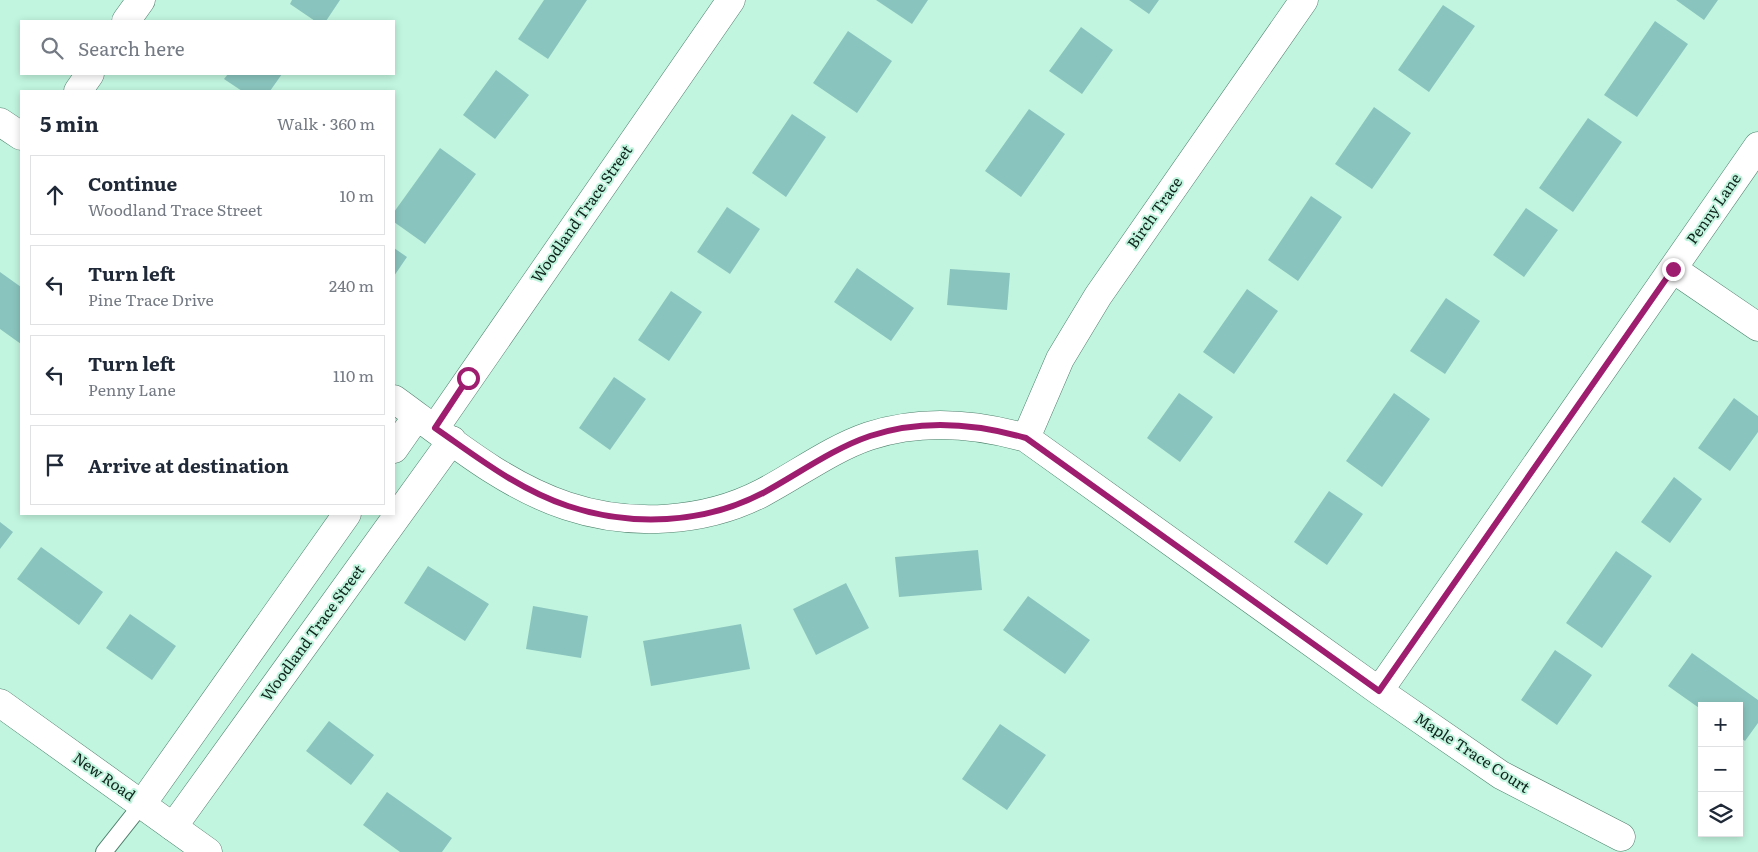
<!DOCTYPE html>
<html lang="en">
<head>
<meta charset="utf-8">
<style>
  :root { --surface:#fff; --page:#f2f2f3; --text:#1f2937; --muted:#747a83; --line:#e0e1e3 }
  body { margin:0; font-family:Literata,serif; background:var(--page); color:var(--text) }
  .controls { position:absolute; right:15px; bottom:15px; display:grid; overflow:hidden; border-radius:0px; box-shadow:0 2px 8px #0003 }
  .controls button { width:45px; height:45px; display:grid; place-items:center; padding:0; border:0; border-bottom:1px solid var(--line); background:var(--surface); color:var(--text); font:25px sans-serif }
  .stop { position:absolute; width:15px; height:15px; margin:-11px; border:4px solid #9f1d6f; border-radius:50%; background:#fff }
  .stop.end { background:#9f1d6f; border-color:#fff; box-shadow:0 1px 5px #0008 }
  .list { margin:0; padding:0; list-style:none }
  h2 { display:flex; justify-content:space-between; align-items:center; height:65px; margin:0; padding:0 20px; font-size:21px }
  h2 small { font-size:16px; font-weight:400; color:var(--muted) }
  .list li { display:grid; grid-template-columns:32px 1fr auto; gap:15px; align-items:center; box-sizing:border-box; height:80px; margin:0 10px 10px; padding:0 10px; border:1px solid var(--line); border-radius:0px }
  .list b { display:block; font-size:19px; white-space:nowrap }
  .list p { margin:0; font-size:16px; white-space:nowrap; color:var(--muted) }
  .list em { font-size:16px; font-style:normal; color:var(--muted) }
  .icon { flex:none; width:28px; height:28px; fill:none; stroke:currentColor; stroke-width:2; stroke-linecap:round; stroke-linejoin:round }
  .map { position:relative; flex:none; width:1758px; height:852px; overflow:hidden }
  .search { position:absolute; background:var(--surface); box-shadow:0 2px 8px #0003; left:20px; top:20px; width:375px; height:55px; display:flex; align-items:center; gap:12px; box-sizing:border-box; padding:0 18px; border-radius:0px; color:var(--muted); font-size:19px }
  .panel { position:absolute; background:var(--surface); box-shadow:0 2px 8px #0003; left:20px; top:90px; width:375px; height:425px; border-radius:0px }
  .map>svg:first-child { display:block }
  .building { fill:#8ac4be }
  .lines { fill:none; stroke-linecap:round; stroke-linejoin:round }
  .lane-casing { stroke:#4e7f6c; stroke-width:18 }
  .street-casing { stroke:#4e7f6c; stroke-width:29 }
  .secondary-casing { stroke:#4e7f6c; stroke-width:29 }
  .lane { stroke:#fff; stroke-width:16 }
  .street { stroke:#fff; stroke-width:28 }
  .secondary { stroke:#fff; stroke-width:28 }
  .route { stroke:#9f1d6f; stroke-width:6 }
  .labels { text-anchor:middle; stroke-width:4; stroke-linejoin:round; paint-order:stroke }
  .street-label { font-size:15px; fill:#10241c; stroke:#c1f5df }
</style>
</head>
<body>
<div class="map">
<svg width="1758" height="852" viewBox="0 0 1758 852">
  <rect width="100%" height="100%" fill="#c1f5df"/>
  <path class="building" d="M 292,0 L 340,0 L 326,21 L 315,21 L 290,4 Z
    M 544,0 L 587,0 L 548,59 L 518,39 Z
    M 876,0 L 928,0 L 912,24 Z
    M 1129,0 L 1159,0 L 1149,14 Z
    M 1676,0 L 1718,0 L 1704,20 Z
    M 1443,5 L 1475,26 L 1429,92 L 1398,70 Z
    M 1655,21 L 1688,44 L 1637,117 L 1604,95 Z
    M 1081,27 L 1113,50 L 1082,94 L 1049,71 Z
    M 848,31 L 892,61 L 857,113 L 813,83 Z
    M 496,70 L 529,95 L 495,139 L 463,115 Z
    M 228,74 L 282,74 L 270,91 L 242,91 L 224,79 Z
    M 1374,107 L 1411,133 L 1372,189 L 1335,164 Z
    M 1029,109 L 1065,134 L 1021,197 L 985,171 Z
    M 792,114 L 826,137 L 786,197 L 752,173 Z
    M 1588,118 L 1622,142 L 1573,212 L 1539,188 Z
    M 440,148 L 476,174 L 425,244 L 394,222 L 394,212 Z
    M 1311,196 L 1342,217 L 1298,281 L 1268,260 Z
    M 727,207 L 760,229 L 730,274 L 697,252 Z
    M 1526,208 L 1558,230 L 1524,277 L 1493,255 Z
    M 394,248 L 407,257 L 394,276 Z
    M 857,268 L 914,308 L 891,341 L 834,302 Z
    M 950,269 L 1010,273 L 1007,310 L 947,305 Z
    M 0,272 L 21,287 L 21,344 L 0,329 Z
    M 1247,289 L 1278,311 L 1234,374 L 1203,352 Z
    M 671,291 L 702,312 L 669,361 L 638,340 Z
    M 1446,298 L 1480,321 L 1445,374 L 1410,351 Z
    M 614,377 L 646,399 L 610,450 L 579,428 Z
    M 1179,393 L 1213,417 L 1180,462 L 1147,438 Z
    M 1394,393 L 1430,419 L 1382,487 L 1346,461 Z
    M 1734,398 L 1758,416 L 1758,432 L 1730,471 L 1698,448 Z
    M 1674,477 L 1702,499 L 1670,543 L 1641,522 Z
    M 1329,491 L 1363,514 L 1327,565 L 1294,542 Z
    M 0,522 L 13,532 L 0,549 Z
    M 41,547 L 103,592 L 79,625 L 17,579 Z
    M 978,550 L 982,590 L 899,597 L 895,557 Z
    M 1616,551 L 1652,576 L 1602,648 L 1566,623 Z
    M 428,566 L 489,604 L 465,641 L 404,603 Z
    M 846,583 L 869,628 L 816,655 L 793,609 Z
    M 1028,596 L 1090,640 L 1065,674 L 1003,630 Z
    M 533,606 L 588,616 L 581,658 L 526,649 Z
    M 130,614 L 176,646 L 152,680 L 106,648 Z
    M 741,624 L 750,669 L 651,686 L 643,641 Z
    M 1555,650 L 1592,675 L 1557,725 L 1521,700 Z
    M 1692,653 L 1758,700 L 1758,723 L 1745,741 L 1739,737 L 1739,706 L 1702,706 L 1702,710 L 1668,686 Z
    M 329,721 L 374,755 L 351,785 L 306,751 Z
    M 1000,724 L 1046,755 L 1007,810 L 962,779 Z
    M 387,792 L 452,838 L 442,852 L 400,852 L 363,825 Z"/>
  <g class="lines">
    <defs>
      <path id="lane" d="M 104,852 L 142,804"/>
      <path id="street" d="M 126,21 L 141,0
        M 78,91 L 90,74
        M 0,122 L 21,136
        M 1673,269 L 1758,327
        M 394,399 C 448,438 503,485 567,506 C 630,527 704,523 762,493 C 798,474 831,449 869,436 C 921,419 974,423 1026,438 L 1379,691 L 1501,775 L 1621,837
        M 435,428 L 731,0
        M 1026,438 L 1060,359 L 1098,296 L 1304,0
        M 394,449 L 417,416
        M 1379,691 L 1758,146
        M 142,804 L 347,514
        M 173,827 L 452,440"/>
      <path id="secondary" d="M 0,703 L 208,852"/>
    </defs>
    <use href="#lane" class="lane-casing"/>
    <use href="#street" class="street-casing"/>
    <use href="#secondary" class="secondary-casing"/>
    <use href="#lane" class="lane"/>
    <use href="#street" class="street"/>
    <use href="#secondary" class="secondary"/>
  </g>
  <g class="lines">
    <path class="route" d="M 468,378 L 435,428 C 477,457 519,490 568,506 C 631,527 704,524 763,493 C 798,474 832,449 870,436 C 921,419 974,423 1026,438 L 1379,691 L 1673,269"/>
  </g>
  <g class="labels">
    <g class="street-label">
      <text transform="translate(1714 209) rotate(-55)" y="5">Penny Lane</text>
      <text transform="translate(1155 213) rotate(-55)" y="5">Birch Trace</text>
      <text transform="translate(582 214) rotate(-55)" y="5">Woodland Trace Street</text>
      <text transform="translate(313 633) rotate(-54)" y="5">Woodland Trace Street</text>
      <text transform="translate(1472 753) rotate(33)" y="5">Maple Trace Court</text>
      <text transform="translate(104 777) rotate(35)" y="5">New Road</text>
    </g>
  </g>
</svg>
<div class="controls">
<button>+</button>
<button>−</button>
<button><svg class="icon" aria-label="layers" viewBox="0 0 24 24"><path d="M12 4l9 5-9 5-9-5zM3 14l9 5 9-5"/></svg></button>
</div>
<div class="stop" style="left:468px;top:378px"></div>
<div class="stop end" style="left:1673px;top:269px"></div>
<div class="search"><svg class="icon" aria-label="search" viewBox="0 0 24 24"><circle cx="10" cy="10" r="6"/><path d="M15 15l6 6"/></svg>Search here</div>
<section class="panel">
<h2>5 min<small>Walk · 360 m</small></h2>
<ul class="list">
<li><svg class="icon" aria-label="ahead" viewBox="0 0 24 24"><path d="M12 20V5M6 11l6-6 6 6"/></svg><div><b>Continue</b><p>Woodland Trace Street</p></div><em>10 m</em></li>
<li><svg class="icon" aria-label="left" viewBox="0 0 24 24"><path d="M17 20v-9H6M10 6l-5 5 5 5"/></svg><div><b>Turn left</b><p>Pine Trace Drive</p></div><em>240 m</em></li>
<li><svg class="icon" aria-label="left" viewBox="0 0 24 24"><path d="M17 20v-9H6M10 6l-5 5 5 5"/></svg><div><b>Turn left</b><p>Penny Lane</p></div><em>110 m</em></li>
<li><svg class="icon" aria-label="arrive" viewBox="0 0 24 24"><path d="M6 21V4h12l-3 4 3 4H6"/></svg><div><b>Arrive at destination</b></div></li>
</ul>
</section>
</div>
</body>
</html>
